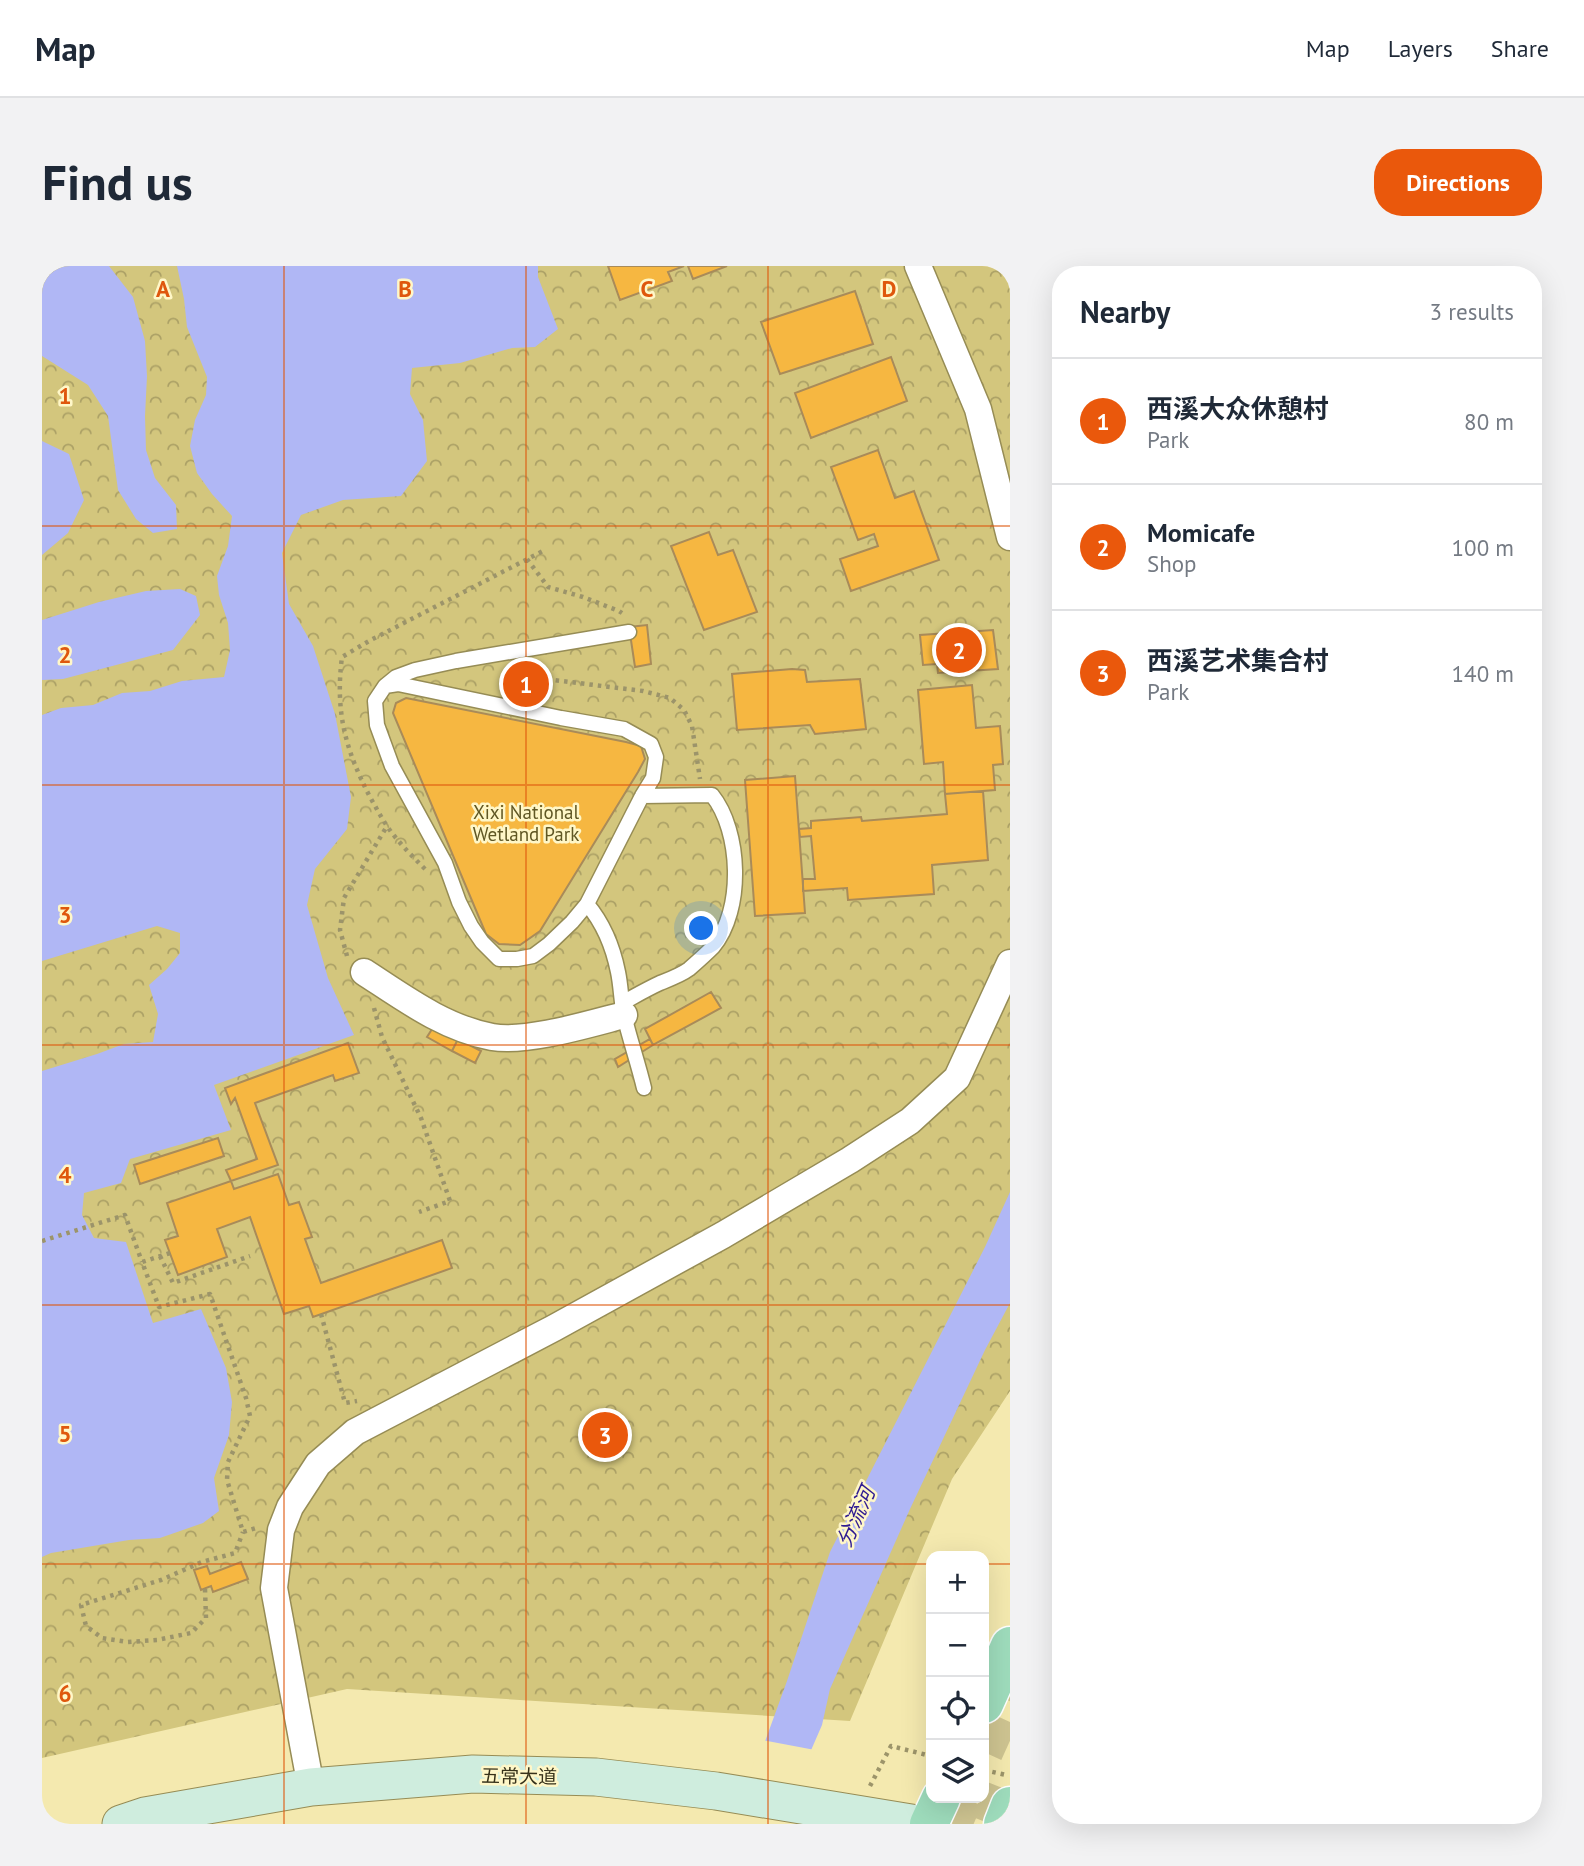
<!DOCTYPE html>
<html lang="en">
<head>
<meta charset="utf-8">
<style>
  :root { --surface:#fff; --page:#f2f2f3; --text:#1f2937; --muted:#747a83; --line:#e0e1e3; --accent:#ea580c }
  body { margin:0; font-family:"PT Sans","Noto Sans SC",sans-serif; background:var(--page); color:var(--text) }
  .controls { position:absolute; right:21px; bottom:21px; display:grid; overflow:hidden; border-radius:14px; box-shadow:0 7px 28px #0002 }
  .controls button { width:63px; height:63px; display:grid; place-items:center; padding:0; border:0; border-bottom:2px solid var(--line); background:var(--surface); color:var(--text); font:35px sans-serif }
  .you { position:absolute; left:660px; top:663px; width:24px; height:24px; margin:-18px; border:5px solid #fff; border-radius:50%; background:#1a73e8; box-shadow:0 0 0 10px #1a73e833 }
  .badge { display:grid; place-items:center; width:46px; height:46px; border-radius:50%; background:var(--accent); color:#fff; font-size:23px; font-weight:700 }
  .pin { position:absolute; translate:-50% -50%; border:4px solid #fff; box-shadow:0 2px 7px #0006 }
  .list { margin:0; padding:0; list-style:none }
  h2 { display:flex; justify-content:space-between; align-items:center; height:91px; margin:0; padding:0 28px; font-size:30px }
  h2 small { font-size:23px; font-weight:400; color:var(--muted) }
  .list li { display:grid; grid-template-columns:46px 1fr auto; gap:21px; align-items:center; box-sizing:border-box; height:126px; padding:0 28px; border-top:2px solid var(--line) }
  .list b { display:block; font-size:26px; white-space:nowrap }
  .list p { margin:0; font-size:23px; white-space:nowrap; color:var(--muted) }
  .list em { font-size:23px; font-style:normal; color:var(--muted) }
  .icon { flex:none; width:38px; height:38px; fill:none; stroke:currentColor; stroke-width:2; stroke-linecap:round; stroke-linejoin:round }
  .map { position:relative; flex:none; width:968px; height:1558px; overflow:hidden; border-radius:28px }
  header { display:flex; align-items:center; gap:42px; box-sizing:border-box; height:98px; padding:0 35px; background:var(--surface); border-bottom:2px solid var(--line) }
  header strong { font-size:33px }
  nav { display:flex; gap:38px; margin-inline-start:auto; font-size:24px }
  .intro { display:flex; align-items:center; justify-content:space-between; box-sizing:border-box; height:168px; padding:0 42px }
  h1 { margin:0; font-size:49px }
  .button { padding:18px 32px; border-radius:28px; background:var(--accent); color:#fff; font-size:24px; font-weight:700 }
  main { display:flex; gap:42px; padding:0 42px }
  aside { flex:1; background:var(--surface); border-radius:28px; box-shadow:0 7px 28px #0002 }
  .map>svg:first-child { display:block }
  .park { fill:url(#park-crowns) }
  .water { fill:#b0b7f5 }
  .pier { fill:#f4e9af }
  .building { fill:#f6b741; stroke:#a98b59; stroke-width:2 }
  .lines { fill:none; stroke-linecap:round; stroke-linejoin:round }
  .highway-tunnel { stroke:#cec491; stroke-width:38; stroke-dasharray:38 19; stroke-linecap:butt }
  .lane-casing { stroke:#968c55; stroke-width:17 }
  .street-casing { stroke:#968c55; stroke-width:29 }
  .secondary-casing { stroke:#968c55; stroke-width:39 }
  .primary-casing { stroke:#fff; stroke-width:41 }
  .path { stroke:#9c946a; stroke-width:4.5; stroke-dasharray:3.5 5; stroke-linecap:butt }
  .lane { stroke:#fff; stroke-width:14 }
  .street { stroke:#fff; stroke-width:26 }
  .secondary { stroke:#cfedde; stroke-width:37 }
  .primary { stroke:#9edcbc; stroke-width:38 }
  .grid { fill:none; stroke:#df570d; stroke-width:2; stroke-opacity:0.55 }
  .labels { text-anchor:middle; stroke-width:5; stroke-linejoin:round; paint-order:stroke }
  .park-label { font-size:19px; fill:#605724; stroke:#fff7c8 }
  .street-label { font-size:19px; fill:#37321b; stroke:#fff7c8 }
  .water-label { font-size:21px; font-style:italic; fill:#301c92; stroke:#fff7c8 }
  .grid-label { font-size:23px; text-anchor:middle; font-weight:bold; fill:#df570d; stroke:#fff7c8; stroke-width:5; stroke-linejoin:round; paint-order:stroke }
</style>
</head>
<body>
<header>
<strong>Map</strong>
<nav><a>Map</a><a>Layers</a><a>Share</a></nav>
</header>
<div class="intro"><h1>Find us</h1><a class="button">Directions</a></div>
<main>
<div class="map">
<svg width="968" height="1558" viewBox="0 0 968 1558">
  <defs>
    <pattern id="park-crowns" width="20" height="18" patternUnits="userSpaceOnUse" patternTransform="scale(1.75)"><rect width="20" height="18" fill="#d3c67d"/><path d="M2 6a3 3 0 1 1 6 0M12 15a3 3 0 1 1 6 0" fill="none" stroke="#aca166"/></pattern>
  </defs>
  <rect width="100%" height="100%" fill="#f4e9af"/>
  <path class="park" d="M 0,0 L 968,0 L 968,1125 L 910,1213 L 808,1455 L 305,1423 L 0,1492 Z"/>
  <path class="water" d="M 0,0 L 67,0 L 91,31 L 103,75 L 105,110 L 103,150 L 104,184 L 113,212 L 134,239 L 135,263 L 111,267 L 94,253 L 76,224 L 66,150 L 46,119 L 0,90 Z
    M 135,0 L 496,0 L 496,11 L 516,63 L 493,81 L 470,82 L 418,97 L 370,102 L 368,128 L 381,154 L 385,195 L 359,230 L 301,234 L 259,249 L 240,287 L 247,338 L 271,380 L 293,448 L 309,531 L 305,563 L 273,603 L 265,639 L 286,712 L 312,769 L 172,819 L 189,864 L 88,893 L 79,917 L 42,927 L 40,949 L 52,972 L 84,976 L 111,1057 L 159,1043 L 184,1102 L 190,1136 L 187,1169 L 172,1212 L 177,1245 L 161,1257 L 118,1272 L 87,1274 L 9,1287 L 0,1291 L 0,805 L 55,788 L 82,778 L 111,776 L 116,748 L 107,719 L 125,703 L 138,687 L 138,667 L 115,660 L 0,695 L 0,449 L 19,442 L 51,439 L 80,427 L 108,425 L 140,415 L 182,411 L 188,384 L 186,357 L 177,329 L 175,310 L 186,280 L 190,250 L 170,228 L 155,207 L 148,180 L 153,154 L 164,129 L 165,111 L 145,61 L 142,33 Z
    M 0,175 L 27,188 L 42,234 L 26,267 L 0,289 Z
    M 138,323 L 154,330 L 158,349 L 131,384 L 21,413 L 0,414 L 0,354 L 57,336 L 104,325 Z
    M 968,926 L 968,1037 L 943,1084 L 868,1243 L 788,1423 L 780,1459 L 737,1558 L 693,1558 L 745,1415 L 788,1286 L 943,981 Z"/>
  <path class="pier" d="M 720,1474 L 773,1484 L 741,1558 L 690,1558 Z"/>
  <path class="building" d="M 566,0 L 642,0 L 626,6 L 630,15 L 578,34 Z
    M 646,0 L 685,0 L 651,13 Z
    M 813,25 L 831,78 L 738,108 L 719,56 Z
    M 849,91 L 865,135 L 769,172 L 753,127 Z
    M 836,184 L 853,232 L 872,225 L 897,294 L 809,325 L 798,293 L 836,280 L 832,268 L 816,274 L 789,201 Z
    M 667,266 L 676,289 L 691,284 L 715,346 L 662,364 L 629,280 Z
    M 605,359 L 609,398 L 593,401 L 587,361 Z
    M 951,364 L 956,403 L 896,407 L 895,398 L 881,399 L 878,369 Z
    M 750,403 L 763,404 L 765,416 L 818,413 L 824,463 L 773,468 L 768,459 L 695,464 L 690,408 Z
    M 930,419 L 934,462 L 958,460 L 961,498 L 951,499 L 953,524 L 903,528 L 901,496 L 882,498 L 876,424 Z
    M 364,432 L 584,476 L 599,480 L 603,493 L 596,506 L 498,665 L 478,679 L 457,678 L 444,668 L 351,447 L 354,437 Z
    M 753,510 L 763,647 L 713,650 L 703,514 Z
    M 941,525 L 946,594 L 890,599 L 892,628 L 806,634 L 805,622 L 761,625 L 761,613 L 773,613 L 769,570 L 758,571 L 757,563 L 769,562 L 769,555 L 819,551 L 820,555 L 905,548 L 903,528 Z
    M 669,726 L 679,742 L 611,779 L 603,763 Z
    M 392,760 L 416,773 L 410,785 L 385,771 Z
    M 416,773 L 439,785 L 433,797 L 410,785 Z
    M 608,773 L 611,779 L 576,801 L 573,793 Z
    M 306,777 L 317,807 L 293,815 L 291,809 L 213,837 L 236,899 L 189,915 L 184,904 L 215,893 L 193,832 L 189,838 L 183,822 Z
    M 176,872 L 182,890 L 98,918 L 92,899 Z
    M 236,908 L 247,939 L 257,936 L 270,971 L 263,973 L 279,1017 L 400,974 L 410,1002 L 271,1051 L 267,1040 L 242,1048 L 208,951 L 175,963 L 185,991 L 136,1009 L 123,974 L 136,970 L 125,937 L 189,915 L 192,923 Z
    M 199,1296 L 206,1313 L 171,1326 L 169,1320 L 159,1324 L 152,1304 L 165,1300 L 168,1308 Z"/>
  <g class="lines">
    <path class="highway-tunnel" d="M 942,1486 L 968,1429
      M 911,1558 L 922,1532
      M 948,1558 L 968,1509"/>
    <defs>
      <path id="lane" d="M 343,420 L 356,418 L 519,452 L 582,463 L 609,478 L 614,491 L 611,512 L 600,530 L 545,638 L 530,656 L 507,678 L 491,690 L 475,693 L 457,693 L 440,676 L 429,660 L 417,636 L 403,597 L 350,500 L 335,459 L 333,435 L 343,420 L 354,411 L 373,404 L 414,395 L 587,366
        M 545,638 C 561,657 571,681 576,706 C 579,720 579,735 582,749 C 588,774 596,797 602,822
        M 580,737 C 593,730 605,723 618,717 C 628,713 639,709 647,703 C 655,696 664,688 671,681 C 702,644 699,565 670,529 L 600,530"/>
      <path id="street" d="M 876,0 L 936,143 L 968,271
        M 322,706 C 362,732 402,762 450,771 C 485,777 547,758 582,749
        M 269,1521 L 232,1322 L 239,1264 L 248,1241 L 276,1198 L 313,1166 L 512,1062 L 681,969 L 808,894 L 868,855 L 915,812 L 968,697"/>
      <path id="secondary" d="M 79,1558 L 103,1550 L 269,1521 L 431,1508 L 554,1511 L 674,1525 L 875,1558"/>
      <path id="primary" d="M 942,1438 L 968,1380
        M 887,1558 L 899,1532
        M 961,1558 L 968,1540"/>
    </defs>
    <use href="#lane" class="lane-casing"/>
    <use href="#street" class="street-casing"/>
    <use href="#secondary" class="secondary-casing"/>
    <use href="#primary" class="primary-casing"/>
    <path class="path" d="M 485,293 L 506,321 L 541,331 L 577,345 L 580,347
      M 463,408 L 601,425 L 628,432 L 642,444 L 650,460 L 658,513
      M 383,603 C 373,593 363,583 354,572 C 343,559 336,545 328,531 C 303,483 293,445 300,391 L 327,375 L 501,285
      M 305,690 L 298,664 L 302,632 L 345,560
      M 332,742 L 340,771 L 379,852 L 408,935 L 377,946
      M 0,975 L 83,949 L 100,996
      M 128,987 L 100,996 L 117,1041 L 168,1028 L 204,1132 L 208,1150 L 186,1196 L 185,1214 L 201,1266 L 214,1262
      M 118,990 L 131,1017 L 208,990
      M 279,1048 L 303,1137 L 315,1135
      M 163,1323 L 164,1352 L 149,1367 L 115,1374 L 86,1376 L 60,1372 L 44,1360 L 39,1339 L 119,1314 L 160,1296 L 193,1287 L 201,1266
      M 942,1504 L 964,1509
      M 828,1520 L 849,1480 L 889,1490"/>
    <use href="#lane" class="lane"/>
    <use href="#street" class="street"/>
    <use href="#secondary" class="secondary"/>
    <use href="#primary" class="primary"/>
  </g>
  <path class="grid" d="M 242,0 L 242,1558M 484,0 L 484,1558M 726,0 L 726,1558M 0,260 L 968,260M 0,519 L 968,519M 0,779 L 968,779M 0,1039 L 968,1039M 0,1298 L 889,1298M 942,1298 L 968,1298"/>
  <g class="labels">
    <g class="park-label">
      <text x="484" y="553">Xixi National<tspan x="484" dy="22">Wetland Park</tspan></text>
    </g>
    <g class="street-label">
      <text transform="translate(477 1510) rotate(1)" y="7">五常大道</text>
    </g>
    <g class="water-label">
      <text transform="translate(814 1251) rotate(-66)" y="7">分流河</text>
    </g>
  </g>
  <g class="grid-label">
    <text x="121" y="31">A</text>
    <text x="363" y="31">B</text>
    <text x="605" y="31">C</text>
    <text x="847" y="31">D</text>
    <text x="23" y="138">1</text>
    <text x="23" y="397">2</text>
    <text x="23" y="657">3</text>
    <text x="23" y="917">4</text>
    <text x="23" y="1176">5</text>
    <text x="23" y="1436">6</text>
  </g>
</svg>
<div class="controls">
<button>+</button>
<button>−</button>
<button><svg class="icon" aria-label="locate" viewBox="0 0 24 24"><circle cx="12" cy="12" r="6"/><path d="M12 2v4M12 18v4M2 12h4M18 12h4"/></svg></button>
<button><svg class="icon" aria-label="layers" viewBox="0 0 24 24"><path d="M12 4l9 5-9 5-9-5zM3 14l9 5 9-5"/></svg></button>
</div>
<div class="you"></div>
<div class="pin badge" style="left:484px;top:418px">1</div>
<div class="pin badge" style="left:917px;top:384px">2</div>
<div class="pin badge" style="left:563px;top:1169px">3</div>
</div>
<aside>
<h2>Nearby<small>3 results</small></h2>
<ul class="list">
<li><span class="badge">1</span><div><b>西溪大众休憩村</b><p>Park</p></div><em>80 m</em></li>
<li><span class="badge">2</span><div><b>Momicafe</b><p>Shop</p></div><em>100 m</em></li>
<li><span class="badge">3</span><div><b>西溪艺术集合村</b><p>Park</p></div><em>140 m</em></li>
</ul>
</aside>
</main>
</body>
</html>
